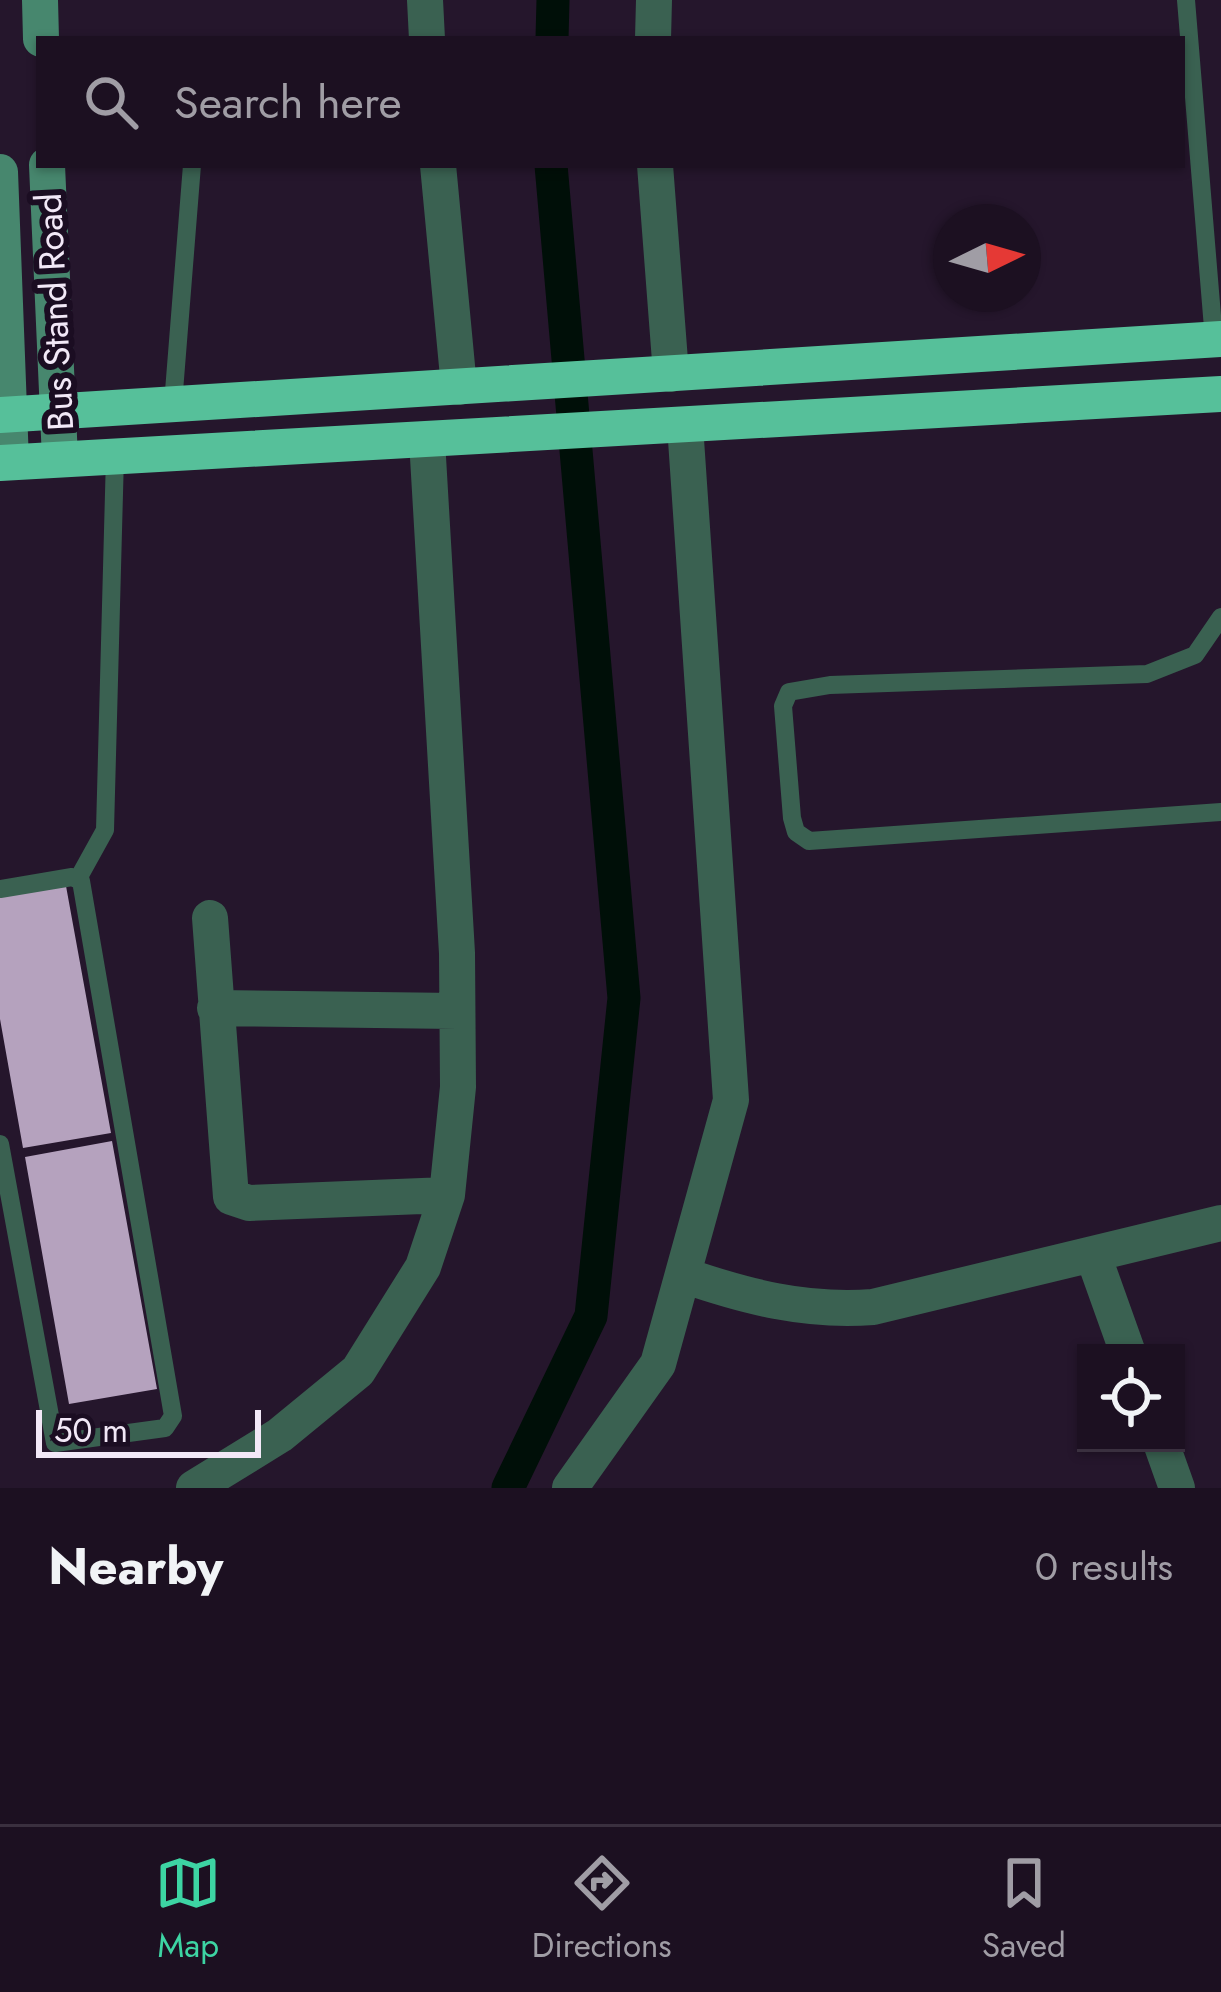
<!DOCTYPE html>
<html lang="en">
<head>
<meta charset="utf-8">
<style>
  :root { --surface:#1c1021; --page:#291e2e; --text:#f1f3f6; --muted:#a09da5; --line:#3a303f; --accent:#3dd4a3 }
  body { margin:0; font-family:Jost,sans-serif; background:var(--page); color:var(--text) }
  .controls { position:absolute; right:36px; bottom:36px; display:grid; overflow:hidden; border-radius:0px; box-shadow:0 3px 9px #0004 }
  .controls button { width:108px; height:108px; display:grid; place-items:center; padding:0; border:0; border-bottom:3px solid var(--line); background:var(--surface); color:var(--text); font:60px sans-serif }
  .compass { position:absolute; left:933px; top:204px; width:108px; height:108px; border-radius:50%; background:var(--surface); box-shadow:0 3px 9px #0004; rotate:85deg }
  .scale { position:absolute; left:36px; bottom:30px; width:225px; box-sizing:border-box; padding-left:12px; border:6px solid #f2e8f7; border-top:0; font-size:33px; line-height:42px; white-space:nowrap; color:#f2e8f7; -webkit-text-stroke:9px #1b0d22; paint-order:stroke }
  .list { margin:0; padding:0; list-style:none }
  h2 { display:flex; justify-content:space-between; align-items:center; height:156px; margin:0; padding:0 48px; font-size:51px }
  h2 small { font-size:39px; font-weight:400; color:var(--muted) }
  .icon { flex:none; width:66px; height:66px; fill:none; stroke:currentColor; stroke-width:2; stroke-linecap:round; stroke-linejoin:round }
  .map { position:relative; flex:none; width:1221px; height:1488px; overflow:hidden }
  .search { position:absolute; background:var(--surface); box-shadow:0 3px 9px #0004; left:36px; right:36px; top:36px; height:132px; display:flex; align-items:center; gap:30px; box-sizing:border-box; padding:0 42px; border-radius:0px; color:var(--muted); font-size:45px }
  .sheet { height:336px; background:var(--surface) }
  nav { display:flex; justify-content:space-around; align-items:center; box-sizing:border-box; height:168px; border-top:3px solid var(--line); background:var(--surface); font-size:33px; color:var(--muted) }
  nav a { display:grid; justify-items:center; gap:6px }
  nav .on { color:var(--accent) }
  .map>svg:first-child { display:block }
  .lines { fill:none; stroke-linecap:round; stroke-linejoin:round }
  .canal { stroke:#000f08; stroke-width:33 }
  .building { fill:#b5a2be }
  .lane { stroke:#3a6151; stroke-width:18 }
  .street { stroke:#3a6151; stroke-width:36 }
  .secondary { stroke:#47876e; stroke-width:36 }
  .highway { stroke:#56c09a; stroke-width:36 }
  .labels { text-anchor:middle; stroke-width:12; stroke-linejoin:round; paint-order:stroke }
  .street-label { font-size:36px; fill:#f2e8f7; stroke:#1b0d22 }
</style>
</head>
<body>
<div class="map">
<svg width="1221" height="1488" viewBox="0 0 1221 1488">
  <rect width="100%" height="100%" fill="#25162c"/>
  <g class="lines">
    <path class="canal" d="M 552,39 L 553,0
      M 508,1488 L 591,1316 L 624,998 L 551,165"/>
  </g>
  <path class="building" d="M 66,886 L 111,1133 L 23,1148 L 0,1019 L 0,897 Z
    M 112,1141 L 157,1389 L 69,1404 L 25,1157 Z"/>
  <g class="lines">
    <path class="lane" d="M 1186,0 L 1214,340
      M 173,404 L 192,165
      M 1221,617 L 1195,655 L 1147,674 L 830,685 L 789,692 L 783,706 L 792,818 L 796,832 L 809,841 L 1221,812
      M 79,877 L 105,830 L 115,456
      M 0,889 L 72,877 L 81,881 L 173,1416 L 165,1428 L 55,1443 L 0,1144"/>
    <path class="street" d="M 425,0 L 427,39
      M 653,39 L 654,0
      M 438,165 L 459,387
      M 655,165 L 671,374
      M 210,918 L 231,1197 L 249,1203 L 447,1195
      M 215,1008 L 457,1011
      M 1093,1255 L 1128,1353
      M 683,1275 C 747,1297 805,1312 873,1307 L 1221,1223
      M 1161,1443 L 1177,1488
      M 194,1488 L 280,1435 L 358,1371 L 423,1267 L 447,1195 L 458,1087 L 457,953 L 427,440
      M 570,1488 L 658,1364 L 731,1100 L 685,425"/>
    <path class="secondary" d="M 40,0 L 41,39
      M 47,165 L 60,459
      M 0,172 L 11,462"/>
    <path class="highway" d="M 0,415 L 1221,339
      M 0,463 L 1221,394"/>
  </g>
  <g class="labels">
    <g class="street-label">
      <text transform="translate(54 312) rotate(-93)" y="13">Bus Stand Road</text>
    </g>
  </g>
</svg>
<div class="controls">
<button><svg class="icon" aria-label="locate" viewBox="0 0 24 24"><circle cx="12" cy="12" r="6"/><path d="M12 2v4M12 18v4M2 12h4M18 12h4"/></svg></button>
</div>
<svg class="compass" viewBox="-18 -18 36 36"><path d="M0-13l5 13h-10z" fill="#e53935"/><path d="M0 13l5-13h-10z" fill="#a09da5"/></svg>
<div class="scale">50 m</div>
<div class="search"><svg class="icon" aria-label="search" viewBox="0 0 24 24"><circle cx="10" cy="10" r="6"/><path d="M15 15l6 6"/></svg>Search here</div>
</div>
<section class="sheet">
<h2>Nearby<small>0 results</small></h2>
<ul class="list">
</ul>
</section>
<nav>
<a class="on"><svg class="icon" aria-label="map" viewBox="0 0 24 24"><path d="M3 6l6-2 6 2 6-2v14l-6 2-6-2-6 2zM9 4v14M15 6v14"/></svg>Map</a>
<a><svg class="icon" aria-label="directions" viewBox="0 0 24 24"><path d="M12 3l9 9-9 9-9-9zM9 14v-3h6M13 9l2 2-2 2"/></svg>Directions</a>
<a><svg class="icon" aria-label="saved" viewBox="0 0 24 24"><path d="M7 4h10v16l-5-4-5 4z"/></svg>Saved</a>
</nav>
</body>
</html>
